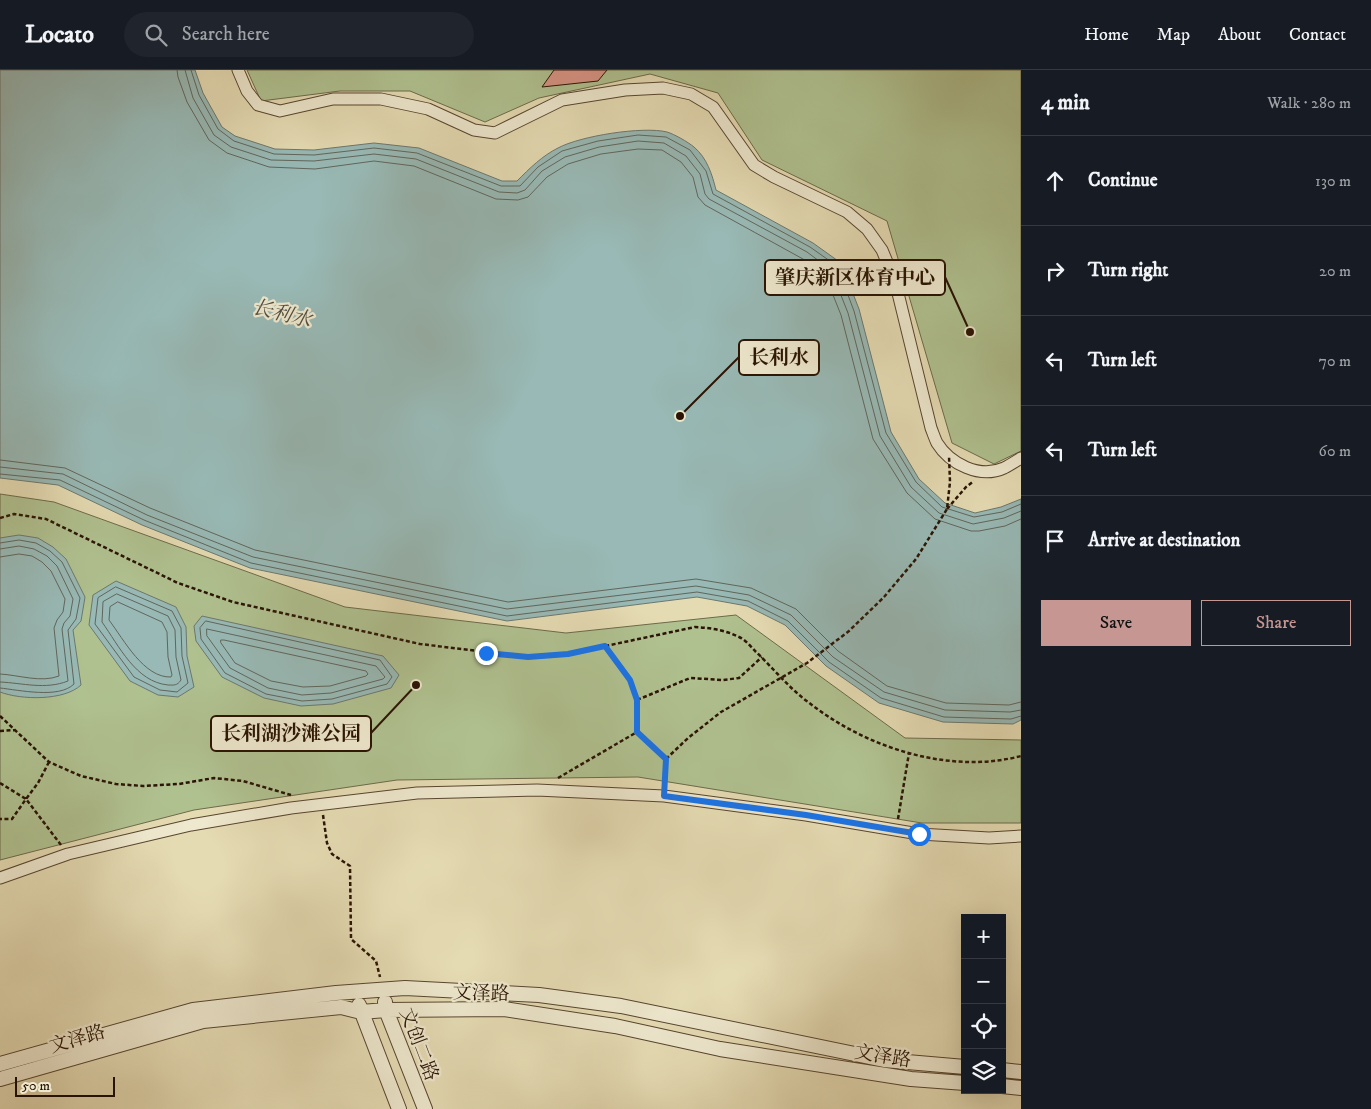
<!DOCTYPE html>
<html lang="en">
<head>
<meta charset="utf-8">
<style>
  :root { --surface:#171b24; --page:#20242c; --text:#f1f3f6; --muted:#9ea1a6; --line:#363941; --accent:#c59692 }
  body { margin:0; font-family:"IM FELL DW Pica","Noto Serif SC",serif; background:var(--page); color:var(--text) }
  .controls { position:absolute; right:15px; bottom:15px; display:grid; overflow:hidden; border-radius:0px; box-shadow:0 5px 20px #0002 }
  .controls button { width:45px; height:45px; display:grid; place-items:center; padding:0; border:0; border-bottom:1px solid var(--line); background:var(--surface); color:var(--text); font:25px sans-serif }
  .scale { position:absolute; left:15px; bottom:12px; width:100px; box-sizing:border-box; padding-left:5px; border:2px solid #291303; border-top:0; font-size:14px; line-height:18px; white-space:nowrap; color:#291303; -webkit-text-stroke:4px #eee8ce; paint-order:stroke }
  .stop { position:absolute; width:15px; height:15px; margin:-11px; border:4px solid #1a73e8; border-radius:50%; background:#fff }
  .stop.end { background:#1a73e8; border-color:#fff; box-shadow:0 1px 5px #0008 }
  .list { margin:0; padding:0; list-style:none }
  h2 { display:flex; justify-content:space-between; align-items:center; height:65px; margin:0; padding:0 20px; font-size:21px }
  h2 small { font-size:16px; font-weight:400; color:var(--muted) }
  .list li { display:grid; grid-template-columns:32px 1fr auto; gap:15px; align-items:center; box-sizing:border-box; height:90px; padding:0 20px; border-top:1px solid var(--line) }
  .list b { display:block; font-size:19px; white-space:nowrap }
  .list em { font-size:16px; font-style:normal; color:var(--muted) }
  .actions { display:flex; gap:10px; padding:15px 20px }
  .actions a { flex:1; padding:11px 0; border:1px solid var(--accent); border-radius:0px; text-align:center; font-size:18px; color:var(--accent) }
  .actions .main { background:var(--accent); color:#111 }
  .icon { flex:none; width:28px; height:28px; fill:none; stroke:currentColor; stroke-width:2; stroke-linecap:round; stroke-linejoin:round }
  .map { position:relative; flex:none; width:1021px; height:1039px; overflow:hidden }
  header { display:flex; align-items:center; gap:30px; box-sizing:border-box; height:70px; padding:0 25px; background:var(--surface); border-bottom:1px solid var(--line) }
  header strong { font-size:24px }
  nav { display:flex; gap:28px; margin-inline-start:auto; font-size:18px }
  .search { width:350px; height:45px; background:var(--page); display:flex; align-items:center; gap:12px; box-sizing:border-box; padding:0 18px; border-radius:28px; color:var(--muted); font-size:19px }
  main { display:flex }
  aside { flex:1; background:var(--surface) }
  .map>svg:first-child { display:block }
  .green { fill:#b0c190; stroke:#6c6a4a }
  .water { fill:#98b9b5; stroke:#6c776e }
  .lines { fill:none; stroke-linecap:round; stroke-linejoin:round }
  .shore { stroke:#60665c; stroke-width:1 }
  .building { fill:#d89586; stroke:#291303 }
  .minor-casing { stroke:#58452f; stroke-width:13 }
  .tertiary-casing { stroke:#58452f; stroke-width:16 }
  .path { stroke:#291303; stroke-width:2.5; stroke-dasharray:4 2.5; stroke-linecap:butt }
  .minor { stroke:#eee8ce; stroke-width:11 }
  .tertiary { stroke:#eee8ce; stroke-width:14 }
  .path-bridge { stroke:#291303; stroke-width:2.5; stroke-dasharray:4 2.5; stroke-linecap:butt }
  .route { stroke:#1a73e8; stroke-width:6 }
  .labels { text-anchor:middle; stroke-width:4.5; stroke-linejoin:round; paint-order:stroke }
  .street-label { font-size:19px; fill:#291303; stroke:#eee8ce }
  .water-label { font-size:20px; font-style:italic; fill:#504d41; stroke:#eee8ce }
  .leader { fill:none; stroke:#291303; stroke-width:2 }
  .callout-dot { fill:#291303; stroke:#eee8ce; stroke-width:2 }
  .callout { fill:#eee8ce; stroke:#291303; stroke-width:2 }
  .callout-label { font-size:20px; text-anchor:middle; font-weight:bold; fill:#291303 }
</style>
</head>
<body>
<header>
<strong>Locato</strong>
<div class="search"><svg class="icon" aria-label="search" viewBox="0 0 24 24"><circle cx="10" cy="10" r="6"/><path d="M15 15l6 6"/></svg>Search here</div>
<nav><a>Home</a><a>Map</a><a>About</a><a>Contact</a></nav>
</header>
<main>
<div class="map">
<svg width="1021" height="1039" viewBox="0 0 1021 1039">
  <rect width="100%" height="100%" fill="#e5dbb3"/>
  <filter id="stains"><feTurbulence type="fractalNoise" baseFrequency=".004" numOctaves="4"/><feColorMatrix values="0 0 0 0 .2 0 0 0 0 .09 0 0 0 0 .02 0 0 0 .5 -.17"/></filter>
  <radialGradient id="worn" r=".72"><stop offset=".6" stop-color="#630" stop-opacity="0"/><stop offset="1" stop-color="#630" stop-opacity=".3"/></radialGradient>
  <path class="green" d="M 247,0 L 1021,0 L 1021,381 L 994,394 L 952,373 L 887,151 L 762,90 L 718,23 L 650,4 L 539,28 L 485,52 L 410,21 L 340,21 L 261,31 Z
    M 0,424 L 54,432 L 345,537 L 566,563 L 736,545 L 905,668 L 1021,670 L 1021,753 L 922,753 L 638,707 L 397,710 L 194,740 L 0,790 Z"/>
  <path class="water" d="M 0,0 L 195,0 L 203,23 L 222,57 L 235,66 L 275,79 L 314,80 L 374,73 L 419,78 L 502,111 L 517,111 C 530,98 542,86 558,78 C 580,66 643,56 667,62 C 674,64 688,72 694,77 C 707,88 712,104 716,120 L 813,173 L 841,193 L 859,239 L 891,362 L 919,409 L 945,433 L 975,443 L 1001,437 L 1021,429 L 1021,650 L 1013,654 L 943,652 L 879,633 L 826,596 L 785,555 L 747,536 L 697,527 L 507,551 L 250,498 L 142,455 L 58,415 L 0,408 Z
    M 19,465 L 38,468 L 53,477 L 66,489 L 85,527 L 81,551 L 73,560 L 81,615 C 64,631 21,630 0,622 L 0,468 Z
    M 116,511 L 176,537 L 186,557 L 187,586 L 194,617 L 178,627 L 158,625 L 130,611 L 89,555 L 93,525 Z
    M 202,546 L 383,586 L 399,605 L 391,618 L 333,634 L 301,636 L 264,628 L 222,607 L 196,571 L 194,556 Z"/>
  <g class="lines">
    <path class="shore" d="M 177,0 L 178,7 L 187,32 L 209,70 L 227,83 L 269,97 L 315,99 L 374,91 L 414,96 L 496,129 L 518,130 L 528,127 L 547,107 L 568,94 L 601,84 L 638,79 L 662,80 L 681,92 L 693,107 L 698,127 L 705,135 L 803,189 L 825,205 L 841,245 L 873,369 L 907,423 L 935,449 L 971,461 L 979,461 L 1005,456 L 1021,449
      M 185,0 L 193,28 L 214,65 L 231,77 L 271,90 L 314,91 L 374,84 L 416,89 L 499,122 L 517,123 L 525,120 L 542,101 L 565,87 L 599,77 L 638,71 L 664,73 L 686,86 L 700,104 L 705,124 L 709,129 L 807,182 L 831,200 L 848,243 L 880,366 L 911,417 L 939,443 L 973,454 L 1004,448 L 1021,441
      M 191,0 L 199,25 L 218,59 L 234,71 L 274,84 L 314,85 L 374,78 L 417,83 L 501,116 L 520,116 L 538,97 L 562,81 L 598,71 L 638,65 L 666,67 L 690,80 L 706,101 L 713,124 L 810,177 L 837,196 L 854,241 L 886,363 L 916,412 L 942,437 L 974,447 L 1002,442 L 1021,434
      M 0,390 L 65,398 L 150,438 L 255,480 L 508,532 L 696,509 L 751,518 L 796,539 L 838,581 L 887,616 L 946,633 L 1009,635 L 1021,632
      M 0,397 L 63,404 L 147,445 L 253,487 L 507,539 L 696,516 L 749,525 L 791,545 L 833,587 L 884,622 L 945,640 L 1010,642 L 1021,640
      M 0,404 L 60,410 L 144,450 L 251,493 L 507,546 L 697,522 L 748,531 L 788,551 L 829,592 L 881,628 L 944,647 L 1011,649 L 1021,646
      M 0,473 L 19,470 L 36,473 L 50,481 L 62,492 L 80,528 L 76,549 L 68,560 L 74,614 C 59,629 19,620 0,618
      M 0,479 L 19,476 L 34,479 L 47,486 L 57,496 L 73,529 L 70,546 L 64,553 L 62,559 L 68,611 C 45,620 23,613 0,612
      M 0,487 L 19,484 L 32,486 L 42,492 L 51,501 L 65,529 L 63,542 L 57,550 L 54,558 L 59,606 C 41,613 19,605 0,604
      M 116,517 L 172,541 L 181,558 L 182,586 L 188,613 L 177,622 L 160,620 L 134,607 L 95,554 L 98,528 Z
      M 117,524 L 168,546 L 175,560 L 176,587 L 181,610 C 177,616 174,615 168,615 C 136,612 119,576 102,552 L 103,532 Z
      M 118,532 L 162,552 L 167,562 L 168,587 L 172,605 L 171,607 C 144,608 124,570 109,550 L 110,537 Z
      M 206,551 L 380,590 L 392,607 L 387,614 L 332,629 L 302,631 L 266,624 L 225,603 L 201,569 L 200,558 Z
      M 207,559 L 376,596 L 385,607 L 383,609 L 331,623 L 302,625 L 268,618 L 230,598 L 207,566 Z
      M 221,570 L 224,570 L 366,601 L 368,604 L 366,606 L 330,616 L 303,617 L 271,611 L 235,593 L 221,573 Z"/>
  </g>
  <path class="building" d="M 554,0 L 607,0 L 598,11 L 542,17 Z"/>
  <g class="lines">
    <defs>
      <path id="minor" d="M 238,0 L 247,21 L 258,35 L 280,41 L 333,29 L 381,29 L 428,39 L 474,60 L 495,63 L 562,30 L 625,20 L 663,18 L 691,24 L 713,37 L 754,95 L 774,107 L 847,142 L 867,159 L 882,180 L 895,211 L 931,358 C 933,363 935,369 937,373 C 950,394 980,409 1004,398 C 1010,395 1016,391 1021,388
        M 0,808 L 68,784 L 191,755 L 291,738 L 417,723 L 537,720 L 664,726 L 806,745 L 919,764 L 989,768 L 1021,766"/>
      <path id="tertiary" d="M 385,932 L 386,940 L 425,1039
        M 359,935 L 399,1039
        M 0,994 L 193,940 L 336,923 L 405,918 L 539,925 L 621,936 L 884,990 L 965,997
        M 1002,1000 L 1021,1002
        M 0,1009 L 203,951 L 341,937 L 361,942 L 386,940 L 504,939 L 615,956 L 720,979 L 911,1009 L 965,1013
        M 1002,1016 L 1021,1018"/>
    </defs>
    <use href="#minor" class="minor-casing"/>
    <use href="#tertiary" class="tertiary-casing"/>
    <path class="path" d="M 947,439 L 966,417 L 974,411
      M 0,448 L 14,444 L 46,449 L 178,513 L 233,532 L 420,574 L 528,587 L 568,584 L 695,557 C 711,558 725,560 739,567 C 746,570 751,577 756,582 C 773,598 789,618 808,632 C 865,677 948,705 1021,686
      M 606,577 L 630,610 L 637,630 L 637,662 L 666,689 L 665,714
      M 637,630 L 690,608 L 723,610 L 739,608 L 762,587
      M 0,646 L 49,692 L 81,706 L 116,714 L 143,716 L 179,714 L 214,708 L 243,711 L 291,725
      M 0,661 L 15,660
      M 49,692 L 38,713 L 26,729 L 61,775
      M 558,708 L 637,662
      M 0,713 L 26,729 L 12,749 L 0,749
      M 323,745 L 327,773 L 332,784 L 350,796 L 351,869 L 376,891 L 380,907
      M 898,749 L 909,683"/>
    <use href="#minor" class="minor"/>
    <use href="#tertiary" class="tertiary"/>
    <path class="path-bridge" d="M 666,689 L 688,668 L 721,642 L 807,593 L 849,561 L 884,527 L 916,489 L 947,439 L 950,412 L 949,386"/>
  </g>
  <g class="lines">
    <path class="route" d="M 486,583 L 528,587 L 568,584 L 605,576 L 630,610 L 637,630 L 637,662 L 666,689 L 664,726 L 806,745 L 919,764"/>
  </g>
  <g class="labels">
    <g class="street-label">
      <text transform="translate(481 922) rotate(1)" y="7">文泽路</text>
      <text transform="translate(77 968) rotate(-16)" y="7">文泽路</text>
      <text transform="translate(420 974) rotate(69)" y="7">文创二路</text>
      <text transform="translate(883 985) rotate(9)" y="7">文泽路</text>
    </g>
    <g class="water-label">
      <text transform="translate(282 243) rotate(14)" y="7">长利水</text>
    </g>
  </g>
  <path class="leader" d="M970 262L945 207M680 346L739 287M416 615L371 663"/>
  <g class="callout-dot">
    <circle cx="970" cy="262" r="5"/>
    <circle cx="680" cy="346" r="5"/>
    <circle cx="416" cy="615" r="5"/>
  </g>
  <g class="callout">
    <rect x="765" y="190" width="180" height="35" rx="5"/>
    <rect x="739" y="270" width="80" height="35" rx="5"/>
    <rect x="211" y="646" width="160" height="35" rx="5"/>
  </g>
  <g class="callout-label">
    <text x="855" y="214">肇庆新区体育中心</text>
    <text x="779" y="294">长利水</text>
    <text x="291" y="670">长利湖沙滩公园</text>
  </g>
  <rect width="100%" height="100%" filter="url(#stains)"/>
  <rect width="100%" height="100%" fill="url(#worn)"/>
</svg>
<div class="controls">
<button>+</button>
<button>−</button>
<button><svg class="icon" aria-label="locate" viewBox="0 0 24 24"><circle cx="12" cy="12" r="6"/><path d="M12 2v4M12 18v4M2 12h4M18 12h4"/></svg></button>
<button><svg class="icon" aria-label="layers" viewBox="0 0 24 24"><path d="M12 4l9 5-9 5-9-5zM3 14l9 5 9-5"/></svg></button>
</div>
<div class="scale">50 m</div>
<div class="stop" style="left:919px;top:764px"></div>
<div class="stop end" style="left:486px;top:583px"></div>
</div>
<aside>
<h2>4 min<small>Walk · 280 m</small></h2>
<ul class="list">
<li><svg class="icon" aria-label="ahead" viewBox="0 0 24 24"><path d="M12 20V5M6 11l6-6 6 6"/></svg><div><b>Continue</b></div><em>130 m</em></li>
<li><svg class="icon" aria-label="right" viewBox="0 0 24 24"><path d="M7 20v-9h11M14 6l5 5-5 5"/></svg><div><b>Turn right</b></div><em>20 m</em></li>
<li><svg class="icon" aria-label="left" viewBox="0 0 24 24"><path d="M17 20v-9H6M10 6l-5 5 5 5"/></svg><div><b>Turn left</b></div><em>70 m</em></li>
<li><svg class="icon" aria-label="left" viewBox="0 0 24 24"><path d="M17 20v-9H6M10 6l-5 5 5 5"/></svg><div><b>Turn left</b></div><em>60 m</em></li>
<li><svg class="icon" aria-label="arrive" viewBox="0 0 24 24"><path d="M6 21V4h12l-3 4 3 4H6"/></svg><div><b>Arrive at destination</b></div></li>
</ul>
<div class="actions"><a class="main">Save</a><a>Share</a></div>
</aside>
</main>
</body>
</html>
